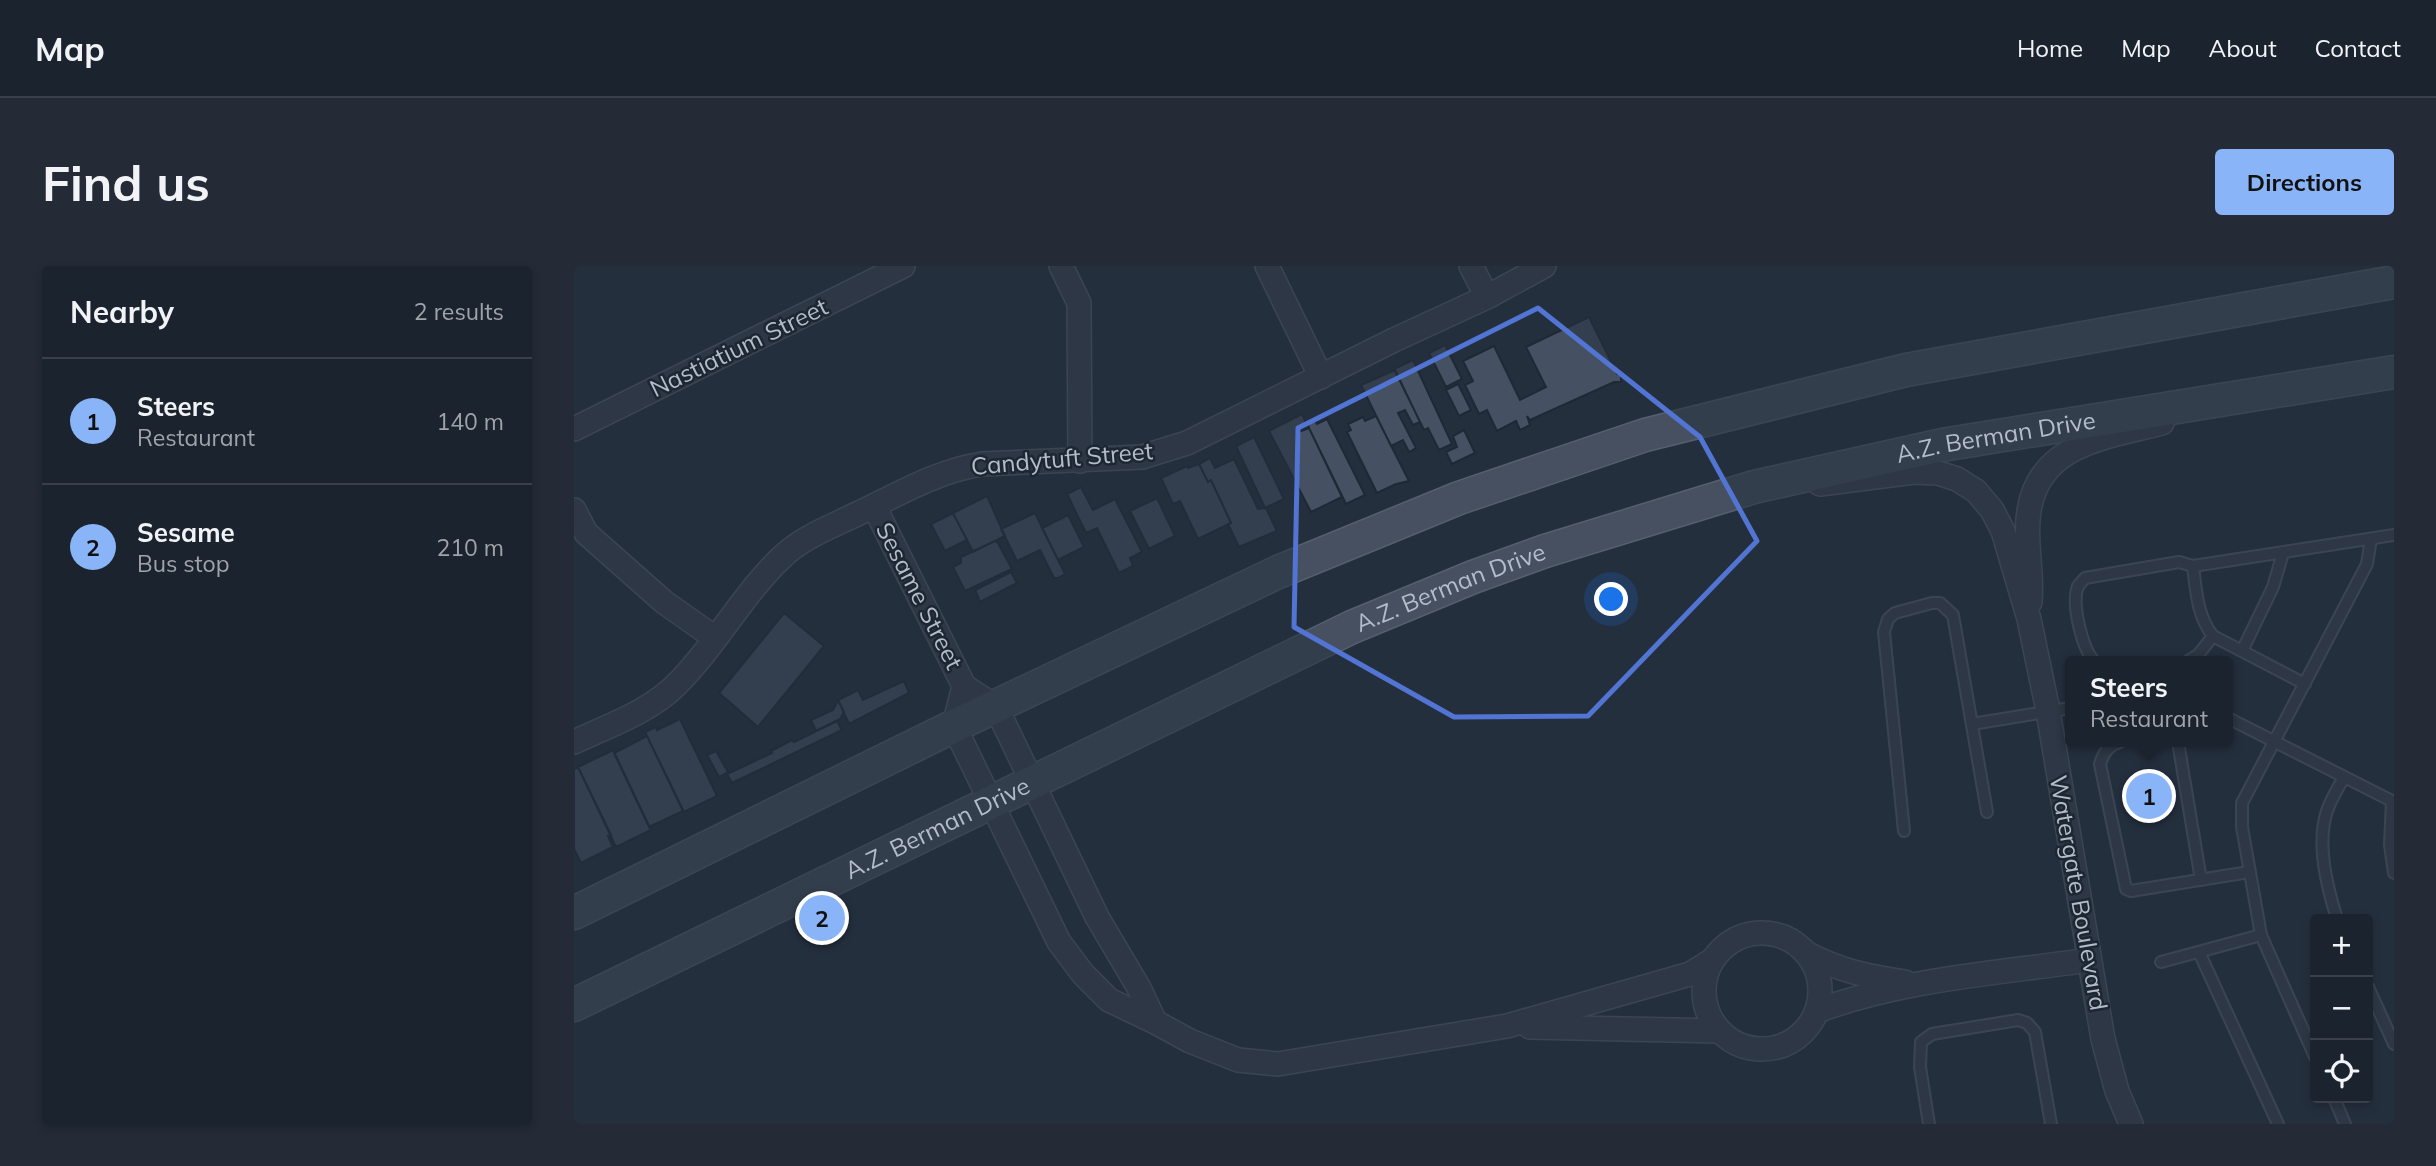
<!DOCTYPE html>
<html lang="en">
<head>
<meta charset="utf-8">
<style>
  :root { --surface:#1b232e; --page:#242b36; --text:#f1f3f6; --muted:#a0a4aa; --line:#39404a; --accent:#8ab4f8 }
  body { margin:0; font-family:Mulish,sans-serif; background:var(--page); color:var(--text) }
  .controls { position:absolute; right:21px; bottom:21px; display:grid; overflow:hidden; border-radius:7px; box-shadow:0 4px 10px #0003 }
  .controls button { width:63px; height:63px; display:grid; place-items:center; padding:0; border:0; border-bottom:2px solid var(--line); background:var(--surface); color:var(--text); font:35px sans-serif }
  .you { position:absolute; left:1038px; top:334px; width:24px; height:24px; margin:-18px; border:5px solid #fff; border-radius:50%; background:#1a73e8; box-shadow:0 0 0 10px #1a73e833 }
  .badge { display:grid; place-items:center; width:46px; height:46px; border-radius:50%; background:var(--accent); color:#111; font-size:23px; font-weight:700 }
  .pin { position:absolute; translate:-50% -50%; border:4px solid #fff; box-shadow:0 2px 7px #0006 }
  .popup { position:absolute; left:1491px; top:390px; width:168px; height:91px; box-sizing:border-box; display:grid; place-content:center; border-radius:7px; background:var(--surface); filter:drop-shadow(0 2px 5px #0005); font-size:23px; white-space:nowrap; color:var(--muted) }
  .popup b { font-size:26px; color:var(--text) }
  .popup::after { content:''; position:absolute; left:50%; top:100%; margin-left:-14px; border:14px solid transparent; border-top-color:var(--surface) }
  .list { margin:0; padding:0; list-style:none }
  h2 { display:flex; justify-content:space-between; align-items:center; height:91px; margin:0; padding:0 28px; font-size:30px }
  h2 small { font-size:23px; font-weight:400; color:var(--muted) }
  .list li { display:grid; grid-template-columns:46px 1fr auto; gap:21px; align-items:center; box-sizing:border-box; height:126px; padding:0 28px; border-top:2px solid var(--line) }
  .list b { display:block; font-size:26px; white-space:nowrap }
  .list p { margin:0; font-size:23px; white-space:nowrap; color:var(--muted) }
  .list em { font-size:23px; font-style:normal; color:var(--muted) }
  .icon { flex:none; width:38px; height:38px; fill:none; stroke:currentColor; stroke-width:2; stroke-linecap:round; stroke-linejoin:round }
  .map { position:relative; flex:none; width:1820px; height:858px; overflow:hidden; border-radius:7px }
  header { display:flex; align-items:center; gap:42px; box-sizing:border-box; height:98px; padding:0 35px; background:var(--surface); border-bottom:2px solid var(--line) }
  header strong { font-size:33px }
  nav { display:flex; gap:38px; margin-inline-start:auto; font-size:24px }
  .intro { display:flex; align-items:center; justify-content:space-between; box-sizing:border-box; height:168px; padding:0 42px }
  h1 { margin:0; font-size:49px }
  .button { padding:18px 32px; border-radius:7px; background:var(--accent); color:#111; font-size:24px; font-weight:700 }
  main { display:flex; gap:42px; padding:0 42px }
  aside { flex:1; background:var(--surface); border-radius:7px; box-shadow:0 4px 10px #0003 }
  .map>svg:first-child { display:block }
  .building { fill:#455162; stroke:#1f2835; stroke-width:2 }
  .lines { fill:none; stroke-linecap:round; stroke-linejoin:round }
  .service-casing { stroke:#565f6c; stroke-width:14 }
  .minor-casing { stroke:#565f6c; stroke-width:26 }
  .secondary-casing { stroke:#565f6c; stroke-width:35 }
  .service { stroke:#38414e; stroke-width:10 }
  .minor { stroke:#38414e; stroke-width:23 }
  .secondary { stroke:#465061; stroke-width:32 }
  .marked { fill:none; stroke:#5274d3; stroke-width:5; stroke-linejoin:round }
  .labels { text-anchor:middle; stroke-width:5; stroke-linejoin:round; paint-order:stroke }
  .street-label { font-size:24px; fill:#b4bcc9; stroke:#1d2633 }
</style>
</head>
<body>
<header>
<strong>Map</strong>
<nav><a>Home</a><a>Map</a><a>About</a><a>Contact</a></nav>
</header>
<div class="intro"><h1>Find us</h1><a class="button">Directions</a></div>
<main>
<aside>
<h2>Nearby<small>2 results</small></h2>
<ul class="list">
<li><span class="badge">1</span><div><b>Steers</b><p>Restaurant</p></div><em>140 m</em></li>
<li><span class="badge">2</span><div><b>Sesame</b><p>Bus stop</p></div><em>210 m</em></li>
</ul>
</aside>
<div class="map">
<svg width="1820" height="858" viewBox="0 0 1820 858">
  <rect width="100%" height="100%" fill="#242f3e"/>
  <path class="building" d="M 1015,51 L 1043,108 L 1047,109 L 1047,116 L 1040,116 L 956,154 L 953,150 L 956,159 L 946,164 L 942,155 L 923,165 L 913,144 L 905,148 L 891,119 L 899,115 L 889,95 L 920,80 L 946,134 L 972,121 L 952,81 Z
    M 871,79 L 888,113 L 872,121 L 855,87 Z
    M 839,94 L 878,178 L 865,184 L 854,162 L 850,164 L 820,103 Z
    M 821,104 L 846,156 L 839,159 L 831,144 L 824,147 L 842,182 L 835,186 L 829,174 L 817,180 L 787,119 Z
    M 884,118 L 897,144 L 885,150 L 872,124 Z
    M 728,148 L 733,159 L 724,163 L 725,166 L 735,162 L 768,231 L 737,246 L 695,165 Z
    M 802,150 L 835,215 L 822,218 L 803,227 L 773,166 L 777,164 L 774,158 L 789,151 L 791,155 Z
    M 753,153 L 791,229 L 772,238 L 735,162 L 734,158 L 741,154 L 743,158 Z
    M 890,164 L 901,187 L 878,198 L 872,186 L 883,181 L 879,170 Z
    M 680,171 L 710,233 L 691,242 L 662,180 Z
    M 636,192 L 641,202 L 660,193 L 684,243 L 692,242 L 703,265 L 665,281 L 654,258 L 657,257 L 637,214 L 634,216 L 625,198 Z
    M 625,198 L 634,216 L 637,214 L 657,257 L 624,273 L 606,235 L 599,238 L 587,212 L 613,200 L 614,202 Z
    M 507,221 L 519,244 L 541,233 L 568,286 L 556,292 L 559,300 L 545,307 L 523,262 L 512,267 L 493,228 Z
    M 413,230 L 431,270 L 399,286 L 379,247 Z
    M 583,232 L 601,270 L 575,283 L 556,245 Z
    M 379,247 L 393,274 L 371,285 L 357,258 Z
    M 461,247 L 491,308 L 484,312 L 480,312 L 466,284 L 443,295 L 427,263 Z
    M 494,249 L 510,281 L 484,294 L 468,262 Z
    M 421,275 L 424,277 L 438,303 L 391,325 L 379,301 L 387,297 L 387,291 Z
    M 437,306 L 443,317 L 406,336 L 401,324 Z
    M 210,347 L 250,380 L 184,461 L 145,427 Z
    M 330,415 L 335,427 L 275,458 L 264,434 L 284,424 L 289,434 Z
    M 264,434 L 270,446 L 266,453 L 242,465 L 237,454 L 259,444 Z
    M 106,453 L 143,530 L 110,546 L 71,466 L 82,461 L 83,464 Z
    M 263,455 L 268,464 L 158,517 L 153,508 L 198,487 L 197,485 L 218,474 L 220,476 Z
    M 73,470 L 109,545 L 75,561 L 40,487 Z
    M 39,484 L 77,564 L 42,581 L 4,501 Z
    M 142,485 L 154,506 L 145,511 L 133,489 Z
    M 4,501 L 37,569 L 34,570 L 39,581 L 7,597 L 0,583 L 0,503 Z"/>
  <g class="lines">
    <defs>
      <path id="service" d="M 1668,385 L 1699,321 L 1709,287
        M 1520,395 C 1508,382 1497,337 1504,320 C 1505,319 1510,313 1511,312 L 1605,296 L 1619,300
        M 1614,395 L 1624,389 L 1639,370
        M 1731,418 L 1639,370 C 1623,350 1622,324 1619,300 L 1820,269
        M 1654,452 L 1820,536
        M 1398,458 L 1496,442
        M 1546,476 C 1535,479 1529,487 1526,498 L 1552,623 L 1557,625 L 1675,606
        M 1604,476 L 1627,614
        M 1818,535 L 1816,579 L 1820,607
        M 1330,565 L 1310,366 L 1314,353 L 1321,347 L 1358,337 L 1366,337 L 1379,349 L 1413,546
        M 1763,653 C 1753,621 1742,578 1753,545 C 1757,533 1764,522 1770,511
        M 1687,669 L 1741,791
        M 1625,686 L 1704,858
        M 1587,696 L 1687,669 L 1668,561 L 1668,537 L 1793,298 L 1797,273
        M 1794,721 L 1820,778
        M 1760,832 L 1771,858
        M 1355,858 L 1346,801 L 1347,776 L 1358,768 L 1444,754 L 1453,757 L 1461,766 L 1477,858"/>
      <path id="minor" d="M 487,0 L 505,37 L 506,195
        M 693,0 L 747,111
        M 897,0 L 913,31
        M 0,163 L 329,0
        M 1246,218 L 1340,206 L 1364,207 L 1383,213 L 1402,225 L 1418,244 L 1429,265 L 1455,353 L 1474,445 L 1529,773 L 1543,825 L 1557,858
        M 300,240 L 390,420 L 422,441 L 523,651 L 565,722 L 581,756
        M 0,244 L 12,267 L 90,336 L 141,372
        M 1456,336 C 1459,306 1450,275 1455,245 C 1465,177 1534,171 1588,157
        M 390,420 L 380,460 L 485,676 L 509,708 L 535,734 L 581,756 L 616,775 L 664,794 L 704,798 L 933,760 L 1116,708 L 1137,695
        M 0,476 C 34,460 75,446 102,419 C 140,382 169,328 207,292 C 228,271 259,260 285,247 C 325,228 363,205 408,198 L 568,191 L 613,177 L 820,74 L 913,31 L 970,0
        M1130 725a58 58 0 1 1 116 0a58 58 0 1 1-116 0Z
        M 1234,688 C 1269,706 1293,710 1331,716
        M 1243,745 C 1329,713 1425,707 1515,694
        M 956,761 L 1145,765"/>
      <g id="secondary">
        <path d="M 0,647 L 380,460 L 704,306 L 885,232 L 1071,169 L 1332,104 L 1820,16"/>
        <path id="s1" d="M 0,739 L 778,361 L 899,311 L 971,285 L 1180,221 L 1368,179 L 1820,106"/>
      </g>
    </defs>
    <use href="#service" class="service-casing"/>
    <use href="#minor" class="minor-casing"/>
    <use href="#secondary" class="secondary-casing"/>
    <use href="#service" class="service"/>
    <use href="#minor" class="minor"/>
    <use href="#secondary" class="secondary"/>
  </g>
  <path d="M0 0H1820V858H0ZM 964,42 L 1126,171 L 1183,275 L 1014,450 L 880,451 L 720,361 L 724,162 Z" fill="#242f3e" fill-opacity=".55" fill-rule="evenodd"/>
  <path class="marked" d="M 964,42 L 1126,171 L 1183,275 L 1014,450 L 880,451 L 720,361 L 724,162 Z"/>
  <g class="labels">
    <g class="street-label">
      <text transform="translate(165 82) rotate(-26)" y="8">Nastiatium Street</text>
      <text dy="8" stroke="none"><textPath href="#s1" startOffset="1538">A.Z. Berman Drive</textPath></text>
      <text transform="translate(488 193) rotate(-5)" y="8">Candytuft Street</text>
      <text dy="8" stroke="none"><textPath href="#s1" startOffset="971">A.Z. Berman Drive</textPath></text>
      <text transform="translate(345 330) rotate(63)" y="8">Sesame Street</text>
      <text dy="8" stroke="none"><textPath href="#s1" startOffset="404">A.Z. Berman Drive</textPath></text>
      <text transform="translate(1504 627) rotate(80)" y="8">Watergate Boulevard</text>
    </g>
  </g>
</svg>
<div class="controls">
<button>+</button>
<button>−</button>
<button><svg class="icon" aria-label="locate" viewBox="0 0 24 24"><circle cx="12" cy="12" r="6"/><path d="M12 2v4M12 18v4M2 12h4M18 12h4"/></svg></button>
</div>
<div class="you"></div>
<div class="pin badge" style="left:1575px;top:530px">1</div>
<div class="popup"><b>Steers</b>Restaurant</div>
<div class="pin badge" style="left:248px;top:652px">2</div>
</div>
</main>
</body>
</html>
